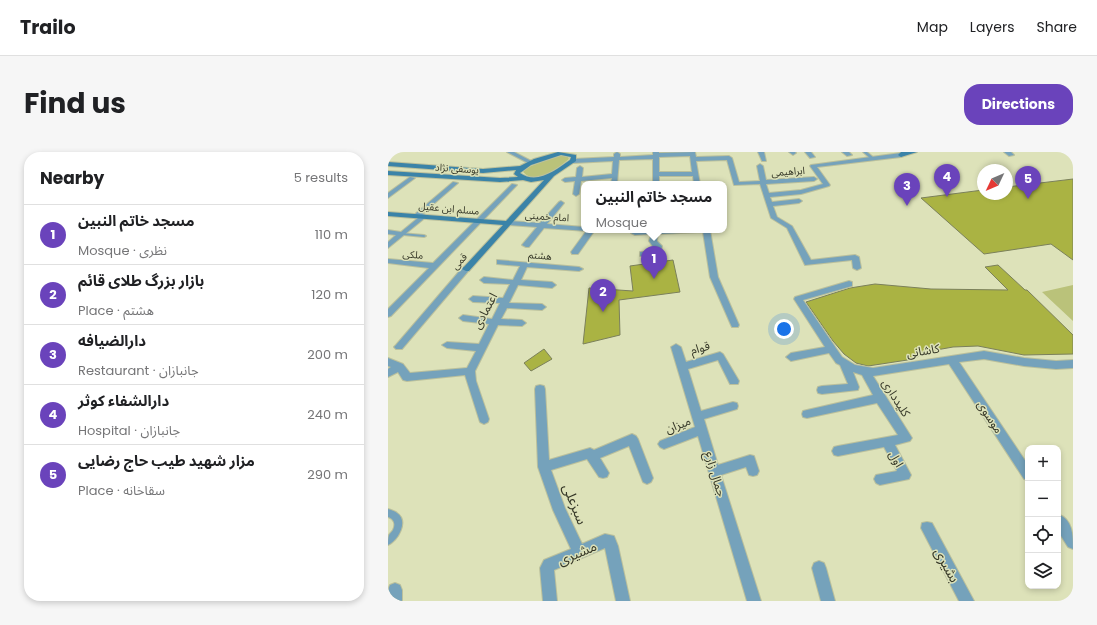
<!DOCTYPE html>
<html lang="en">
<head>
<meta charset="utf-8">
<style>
  :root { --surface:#fff; --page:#f6f6f6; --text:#202124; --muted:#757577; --line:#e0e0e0; --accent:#6a43bb }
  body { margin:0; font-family:Poppins,"Noto Sans Arabic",sans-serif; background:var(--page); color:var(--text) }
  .controls { position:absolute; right:12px; bottom:12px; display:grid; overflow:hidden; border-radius:8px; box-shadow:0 2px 6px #0003 }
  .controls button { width:36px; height:36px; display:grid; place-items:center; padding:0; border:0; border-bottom:1px solid var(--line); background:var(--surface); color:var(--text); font:20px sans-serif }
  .compass { position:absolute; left:589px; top:12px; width:36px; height:36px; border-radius:50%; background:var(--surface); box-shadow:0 2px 6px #0003; rotate:226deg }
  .you { position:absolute; left:396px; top:177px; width:14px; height:14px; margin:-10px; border:3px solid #fff; border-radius:50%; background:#1a73e8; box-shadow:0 0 0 6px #1a73e833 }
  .badge { display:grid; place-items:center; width:26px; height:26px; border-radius:50%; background:var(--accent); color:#fff; font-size:13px; font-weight:700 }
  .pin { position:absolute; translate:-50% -33px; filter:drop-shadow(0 1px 2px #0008) }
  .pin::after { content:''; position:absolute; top:21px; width:14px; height:12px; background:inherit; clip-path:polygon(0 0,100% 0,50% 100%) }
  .popup { position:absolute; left:193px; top:29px; width:146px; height:52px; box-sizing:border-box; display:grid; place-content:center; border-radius:8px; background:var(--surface); filter:drop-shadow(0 1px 3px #0005); font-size:13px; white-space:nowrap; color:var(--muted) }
  .popup b { font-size:15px; color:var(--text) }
  .popup::after { content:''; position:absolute; left:50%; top:100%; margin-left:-8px; border:8px solid transparent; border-top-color:var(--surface) }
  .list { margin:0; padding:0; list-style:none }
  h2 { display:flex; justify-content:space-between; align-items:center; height:52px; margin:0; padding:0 16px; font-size:17px }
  h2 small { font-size:13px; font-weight:400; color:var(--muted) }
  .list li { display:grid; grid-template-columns:26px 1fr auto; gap:12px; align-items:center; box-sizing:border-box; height:60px; padding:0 16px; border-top:1px solid var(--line) }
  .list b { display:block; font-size:15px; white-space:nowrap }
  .list p { margin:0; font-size:13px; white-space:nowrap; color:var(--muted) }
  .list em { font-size:13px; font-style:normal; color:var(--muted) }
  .icon { flex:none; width:22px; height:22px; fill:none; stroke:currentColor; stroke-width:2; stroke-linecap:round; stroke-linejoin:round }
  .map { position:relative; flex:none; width:685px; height:449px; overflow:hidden; border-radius:16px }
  header { display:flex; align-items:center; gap:24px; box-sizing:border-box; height:56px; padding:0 20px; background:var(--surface); border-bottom:1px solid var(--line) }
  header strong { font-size:19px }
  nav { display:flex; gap:22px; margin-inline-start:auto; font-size:14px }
  .intro { display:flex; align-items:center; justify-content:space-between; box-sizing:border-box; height:96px; padding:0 24px }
  h1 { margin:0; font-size:28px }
  .button { padding:10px 18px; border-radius:16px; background:var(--accent); color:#fff; font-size:14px; font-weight:700 }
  main { display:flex; gap:24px; padding:0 24px }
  aside { flex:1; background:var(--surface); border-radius:16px; box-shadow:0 2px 6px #0003 }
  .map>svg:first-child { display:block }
  .green { fill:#bac27a }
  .building { fill:#aab343; stroke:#7b805b }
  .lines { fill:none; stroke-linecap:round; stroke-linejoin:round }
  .lane-casing { stroke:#bbc09c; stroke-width:2 }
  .street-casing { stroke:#bbc09c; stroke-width:2 }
  .secondary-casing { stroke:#bbc09c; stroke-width:2 }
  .lane { fill:#75a2bb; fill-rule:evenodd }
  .street { fill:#75a2bb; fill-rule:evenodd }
  .secondary { fill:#3a83a8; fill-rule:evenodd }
  .labels { text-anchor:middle; stroke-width:3; stroke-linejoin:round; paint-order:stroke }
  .far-street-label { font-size:10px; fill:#353727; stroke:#dde2b9 }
  .street-label { font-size:12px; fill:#353727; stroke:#dde2b9 }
  .near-street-label { font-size:14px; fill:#353727; stroke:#dde2b9 }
</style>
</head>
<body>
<header>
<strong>Trailo</strong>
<nav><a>Map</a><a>Layers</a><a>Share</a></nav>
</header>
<div class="intro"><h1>Find us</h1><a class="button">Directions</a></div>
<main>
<aside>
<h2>Nearby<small>5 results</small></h2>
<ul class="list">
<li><span class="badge">1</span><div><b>مسجد خاتم النبین</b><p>Mosque · نظری</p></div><em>110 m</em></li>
<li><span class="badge">2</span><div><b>بازار بزرگ طلای قائم</b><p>Place · هشتم</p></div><em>120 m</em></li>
<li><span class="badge">3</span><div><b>دارالضیافه</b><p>Restaurant · جانبازان</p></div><em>200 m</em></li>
<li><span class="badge">4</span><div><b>دارالشفاء کوثر</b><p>Hospital · جانبازان</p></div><em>240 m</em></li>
<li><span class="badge">5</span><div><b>مزار شهید طیب حاج رضایی</b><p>Place · سقاخانه</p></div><em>290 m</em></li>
</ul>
</aside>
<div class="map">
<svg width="685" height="449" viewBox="0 0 685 449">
  <rect width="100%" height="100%" fill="#dde2b9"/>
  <path class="green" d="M 171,3 L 179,3 L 181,7 C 171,15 148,35 135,20 L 138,16 Z
    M 685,133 L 685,169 L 654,140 Z"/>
  <path class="building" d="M 685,27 L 685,108 L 663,92 L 596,102 L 533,46 L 595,38 L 595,42 L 619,42 L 619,35 Z
    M 285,108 L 292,140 L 231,148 L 232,183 L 195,192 L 201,136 L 245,139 L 242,114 Z
    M 610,113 L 637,138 L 639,138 L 685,183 L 685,202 L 636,203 L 590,194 L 565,195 L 537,200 L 526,207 L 480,214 L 468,211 L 456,202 L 445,189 L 418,150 L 462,136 L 487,132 L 543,137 L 620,138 L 597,115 Z
    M 156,197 L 164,207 L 143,219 L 136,211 Z"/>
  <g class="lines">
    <defs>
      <path id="lane" d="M 475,0 L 479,0 L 486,6 L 483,7 Z
        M 13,81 L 36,83 L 38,84 L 36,85 L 15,83 L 13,83 Z
        M 0,357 C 3,358 7,359 9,361 C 21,369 10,389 0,393 C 0,390 0,386 1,383 C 2,381 4,380 5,378 C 8,372 6,367 0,365 Z"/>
      <path id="street" d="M 119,0 L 126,0 L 147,11 L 142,12 Z
        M 229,0 L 232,2 L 232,5 L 265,3 L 265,0 L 271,0 L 271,1 L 307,0 L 308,5 L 341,4 L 344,6 L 351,30 L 372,29 L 369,14 L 372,12 L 375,14 L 378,28 L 426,25 L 429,27 L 426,29 L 378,32 L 381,41 L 413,38 L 435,32 L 422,14 L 423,13 L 513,1 L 516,3 L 513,5 L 429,15 L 442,33 L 441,34 L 413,42 L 382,45 L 384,50 L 411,47 L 414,49 L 411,51 L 385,54 L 389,65 L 404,74 L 423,108 L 467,103 L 471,105 L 473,116 L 469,118 L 465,116 L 464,108 L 417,113 L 399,76 L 383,66 L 372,32 L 346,33 L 339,8 L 308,9 L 312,32 L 306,32 L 305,24 L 271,24 L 271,32 L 265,32 L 265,7 L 231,8 L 229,32 L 223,32 L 224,26 L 193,29 L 191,42 L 188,44 L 185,42 L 187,29 L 177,30 L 174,28 L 177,26 L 188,25 L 189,16 L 192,14 L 195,16 L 194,25 L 224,22 L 225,9 L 185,11 L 182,9 L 185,7 L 226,5 L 226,2 ZM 302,4 L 304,20 L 271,20 L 271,5 Z
        M 370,0 L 376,0 L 378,9 L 374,9 Z
        M 401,0 L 407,0 L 408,1 L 405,3 Z
        M 417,0 L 423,0 L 427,5 L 422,6 Z
        M 454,0 L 461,0 L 464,3 L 459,4 Z
        M 616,0 L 623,0 L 626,3 L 621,4 Z
        M 22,25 L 27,26 L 0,46 L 0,41 Z
        M 65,30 L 70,31 L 34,62 L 38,63 L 38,65 L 0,96 L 0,90 L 8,83 L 0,82 L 0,78 L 13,80 L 30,66 L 26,65 L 26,63 Z
        M 124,32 L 129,33 L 3,164 L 0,165 L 0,157 L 41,116 L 0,111 L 0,107 L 45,111 Z
        M 173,49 L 176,51 L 159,72 L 196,75 L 196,78 L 199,79 L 156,76 L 141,95 L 138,95 L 134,93 L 149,75 L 121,73 L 118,71 L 121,69 L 152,71 L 171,50 Z
        M 199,78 L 207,78 L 190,102 L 184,102 L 183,100 Z
        M 266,78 L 322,78 L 330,125 L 351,173 L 350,175 L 344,175 L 343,173 L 322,125 L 315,80 L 270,82 L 269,89 L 274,94 L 273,99 L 266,103 L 252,104 L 252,100 L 264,99 L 266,96 L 261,89 L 263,82 L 247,83 L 243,81 L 247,79 Z
        M 109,108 L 191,115 L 195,117 L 191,119 L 139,115 L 133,128 L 164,130 L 168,133 L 164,136 L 130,133 L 121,151 L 154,152 L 158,155 L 154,158 L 119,156 L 113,167 L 134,168 L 138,171 L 134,174 L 110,173 L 87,219 L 88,229 L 101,267 L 100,270 L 96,272 L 92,270 L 91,267 L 77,223 L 19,229 L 15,228 L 10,220 L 0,225 L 0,217 L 3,215 L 0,214 L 0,206 L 15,212 L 22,221 L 79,216 L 88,199 L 59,196 L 54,193 L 59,190 L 91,192 L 101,172 L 75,169 L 71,166 L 75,163 L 104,167 L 112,151 L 85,150 L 81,147 L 85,144 L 115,146 L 122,132 L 96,131 L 92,128 L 96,125 L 125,128 L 132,114 L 109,112 Z
        M 75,115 L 78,115 L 82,117 L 14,197 L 8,197 L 6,195 L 8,193 Z
        M 461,129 L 464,130 L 464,134 L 415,148 L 454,205 L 467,213 L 485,216 L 596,199 L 636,206 L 668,209 L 685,208 L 685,216 L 668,217 L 636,214 L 596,207 L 571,210 L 640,313 L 640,328 L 636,327 L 561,212 L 485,224 L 524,286 L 522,289 L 507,293 L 523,323 L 521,327 L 492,333 L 488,331 L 486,327 L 488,323 L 509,319 L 496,295 L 450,304 L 446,303 L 444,299 L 446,295 L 450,294 L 510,283 L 489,251 L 419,266 L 415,265 L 414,262 L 415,259 L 419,258 L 485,243 L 474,223 L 465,220 L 471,235 L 470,238 L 434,242 L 430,241 L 429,238 L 430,235 L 434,234 L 460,232 L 452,213 L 448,211 L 441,201 L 403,209 L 398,205 L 403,201 L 437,195 L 406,147 L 407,145 Z
        M 288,192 L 293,195 L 298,210 L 332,200 L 335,202 L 351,229 L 350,232 L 342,232 L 330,208 L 300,217 L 313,259 L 345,250 L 349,251 L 350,254 L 349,257 L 316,267 L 330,313 L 362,303 L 366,304 L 371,319 L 369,323 L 365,324 L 361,323 L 358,315 L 333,323 L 373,449 L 359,449 L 310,284 L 276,297 L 272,295 L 270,292 L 272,289 L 307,275 L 283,195 Z
        M 152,233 L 156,234 L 157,237 L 161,308 L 202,296 L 206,298 L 244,282 L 248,284 L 250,287 L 265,326 L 263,330 L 259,332 L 255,330 L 241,294 L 212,306 L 221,321 L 219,325 L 215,326 L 211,325 L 199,307 L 163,318 L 177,356 L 194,392 L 217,382 L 226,384 L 230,394 L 242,449 L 228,449 L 217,396 L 166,418 L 169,449 L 155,449 L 152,416 L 156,408 L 183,397 L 165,358 L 150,315 L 147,237 L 148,234 Z
        M 670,362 C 685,368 685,383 685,397 L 680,395 L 670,379 Z
        M 539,370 L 544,371 L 586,449 L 571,449 L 533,376 L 534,371 Z
        M 431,409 L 436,411 L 438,416 L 447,449 L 433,449 L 424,416 L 426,411 Z
        M 7,431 L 12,433 L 14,438 L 14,449 L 0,449 L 0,438 L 2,433 Z"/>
      <path id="secondary" d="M 170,0 L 188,3 L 188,9 L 166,24 L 81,119 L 78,119 L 74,117 L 115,73 L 0,64 L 0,60 L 118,69 L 156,28 L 143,30 L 135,28 L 112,30 L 0,23 L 0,19 L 112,26 L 130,25 L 126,22 L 128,18 L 95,21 L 0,14 L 0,10 L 95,17 L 132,14 L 146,7 ZM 173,3 L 183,5 L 182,8 C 168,18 149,33 132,21 L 143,13 Z
        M 513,0 L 529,0 L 513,5 L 510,3 Z"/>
    </defs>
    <use href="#lane" class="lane-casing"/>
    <use href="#street" class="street-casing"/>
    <use href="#secondary" class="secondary-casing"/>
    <use href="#lane" class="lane"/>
    <use href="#street" class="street"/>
    <use href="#secondary" class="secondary"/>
  </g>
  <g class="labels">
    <g class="far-street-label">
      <text transform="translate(69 16) rotate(4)" y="4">یوسفی نژاد</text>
      <text transform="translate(400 19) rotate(-4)" y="4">ابراهیمی</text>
      <text transform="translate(61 56) rotate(5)" y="4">مسلم ابن عقیل</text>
      <text transform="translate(159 64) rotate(4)" y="4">امام خمینی</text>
      <text transform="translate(25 102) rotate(5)" y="4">ملکی</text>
      <text transform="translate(152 103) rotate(5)" y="4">هشتم</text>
      <text transform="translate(71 109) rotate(-48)" y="4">قمی</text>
    </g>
    <g class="street-label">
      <text transform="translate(97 159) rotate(-62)" y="4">اعتمادی</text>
      <text transform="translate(312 196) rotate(-16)" y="4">قوام</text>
      <text transform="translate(535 199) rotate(-9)" y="4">کاشانی</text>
      <text transform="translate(508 246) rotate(58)" y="4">کلیدداری</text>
      <text transform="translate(602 265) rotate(57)" y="4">موسوی</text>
      <text transform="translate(290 273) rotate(-21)" y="4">میزان</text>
      <text transform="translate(508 307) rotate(61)" y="4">اول</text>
      <text transform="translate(327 322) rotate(73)" y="4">جمال زارع</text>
    </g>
    <g class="near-street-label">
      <text transform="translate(187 352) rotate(68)" y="5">سبزعلی</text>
      <text transform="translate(189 401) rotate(-23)" y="5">مشیری</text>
      <text transform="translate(559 413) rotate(61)" y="5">بشیری</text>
    </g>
  </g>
</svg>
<div class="controls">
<button>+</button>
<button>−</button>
<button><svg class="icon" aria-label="locate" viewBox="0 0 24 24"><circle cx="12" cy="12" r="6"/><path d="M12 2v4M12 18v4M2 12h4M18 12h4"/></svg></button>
<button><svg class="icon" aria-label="layers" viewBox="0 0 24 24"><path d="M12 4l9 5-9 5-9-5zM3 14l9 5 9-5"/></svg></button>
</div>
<svg class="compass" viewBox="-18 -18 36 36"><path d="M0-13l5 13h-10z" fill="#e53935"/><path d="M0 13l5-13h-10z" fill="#757577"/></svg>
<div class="you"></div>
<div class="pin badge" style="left:266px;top:127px">1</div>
<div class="popup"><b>مسجد خاتم النبین</b>Mosque</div>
<div class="pin badge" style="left:215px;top:160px">2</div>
<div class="pin badge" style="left:519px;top:54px">3</div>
<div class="pin badge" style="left:559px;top:45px">4</div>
<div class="pin badge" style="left:640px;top:47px">5</div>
</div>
</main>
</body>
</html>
